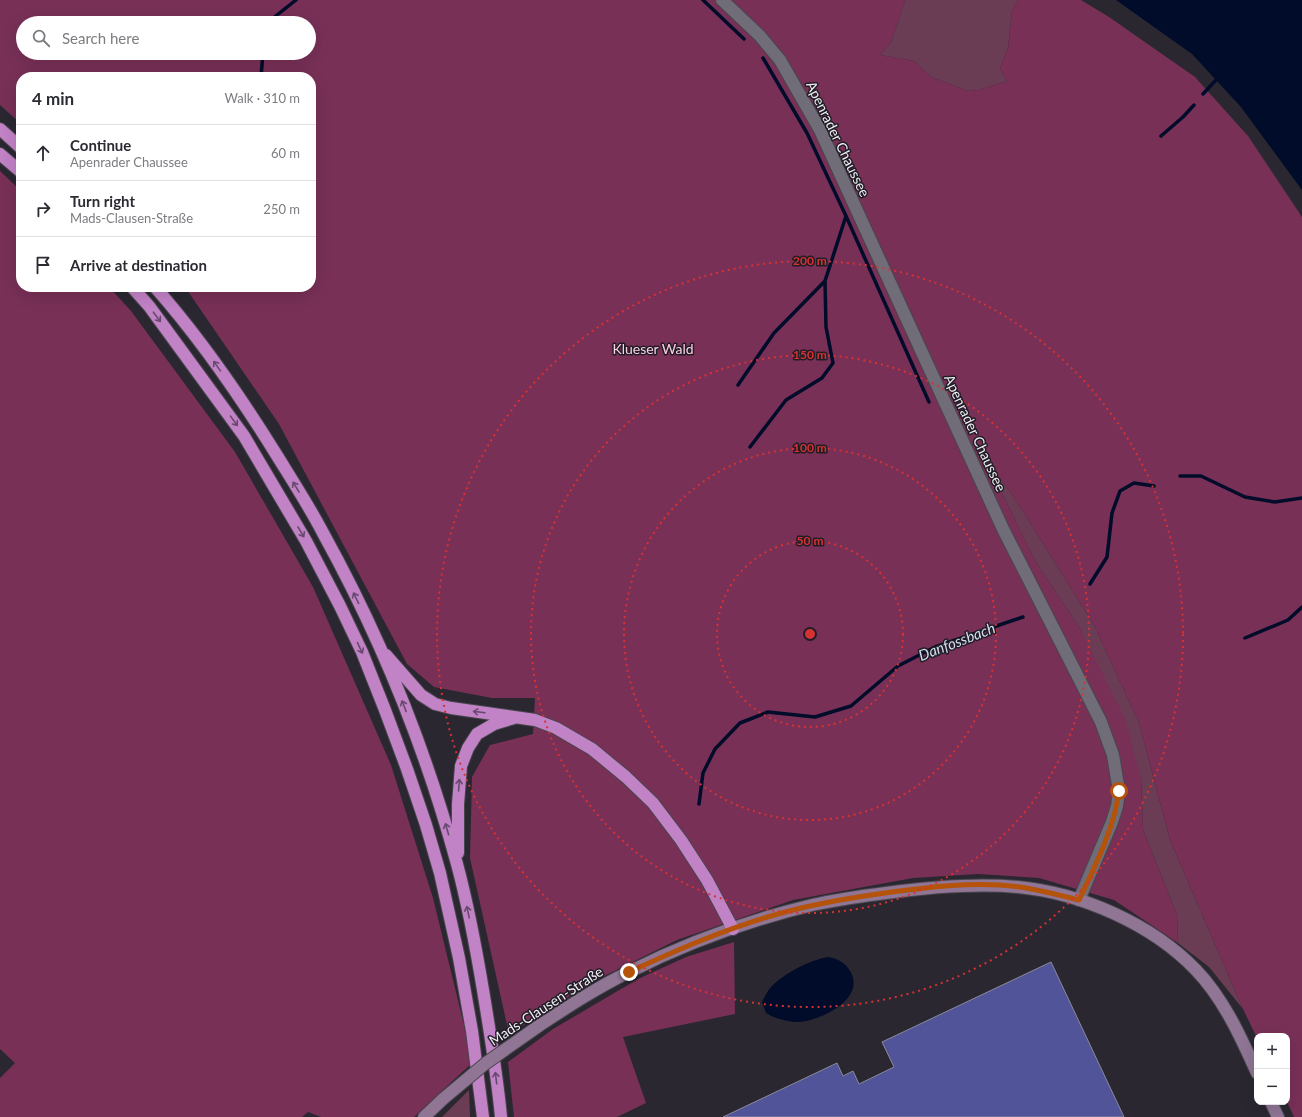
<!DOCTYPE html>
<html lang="en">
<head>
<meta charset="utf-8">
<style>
  :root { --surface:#fff; --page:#f2f2f3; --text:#2b2b33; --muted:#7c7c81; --line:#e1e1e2 }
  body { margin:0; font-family:Lato,sans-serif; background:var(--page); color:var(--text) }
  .controls { position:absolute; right:12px; bottom:12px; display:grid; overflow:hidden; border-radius:8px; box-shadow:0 4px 16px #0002 }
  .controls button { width:36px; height:36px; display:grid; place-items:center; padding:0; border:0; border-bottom:1px solid var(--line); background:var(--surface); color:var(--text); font:20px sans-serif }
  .stop { position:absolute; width:12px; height:12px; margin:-9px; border:3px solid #b45309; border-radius:50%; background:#fff }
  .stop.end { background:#b45309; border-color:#fff; box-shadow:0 1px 4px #0008 }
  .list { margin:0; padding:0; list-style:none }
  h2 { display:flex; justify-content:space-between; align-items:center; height:52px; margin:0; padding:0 16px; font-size:17px }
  h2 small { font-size:13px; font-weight:400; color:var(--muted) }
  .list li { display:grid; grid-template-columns:26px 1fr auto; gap:12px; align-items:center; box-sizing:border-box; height:56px; padding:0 16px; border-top:1px solid var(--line) }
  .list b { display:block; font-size:15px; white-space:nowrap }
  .list p { margin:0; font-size:13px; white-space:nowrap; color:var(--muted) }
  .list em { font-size:13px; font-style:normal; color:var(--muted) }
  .icon { flex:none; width:22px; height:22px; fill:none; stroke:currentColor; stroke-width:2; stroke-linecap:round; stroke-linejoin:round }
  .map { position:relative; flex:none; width:1302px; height:1117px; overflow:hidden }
  .search { position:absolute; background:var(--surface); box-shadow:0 4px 16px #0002; left:16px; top:16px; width:300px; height:44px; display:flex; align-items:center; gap:10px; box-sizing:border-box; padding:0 14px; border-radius:22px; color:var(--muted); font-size:15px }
  .panel { position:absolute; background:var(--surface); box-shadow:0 4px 16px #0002; left:16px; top:72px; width:300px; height:220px; border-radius:16px }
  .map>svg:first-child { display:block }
  .green { fill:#6b3d54 }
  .forest { fill:#783057; fill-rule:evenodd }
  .water { fill:#000c29 }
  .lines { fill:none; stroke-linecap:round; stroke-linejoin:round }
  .stream { stroke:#000c29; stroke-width:3.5 }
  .building { fill:#515499; stroke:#898b97 }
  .tertiary-casing { stroke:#48464d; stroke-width:14 }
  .secondary-casing { stroke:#48464d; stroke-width:14 }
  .trunk-casing { stroke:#48464d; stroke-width:14 }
  .tertiary { stroke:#716d78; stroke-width:12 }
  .secondary { stroke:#907595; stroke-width:12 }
  .trunk { stroke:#c282c6; stroke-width:12 }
  .secondary-bridge-casing { stroke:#48464d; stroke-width:14; stroke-linecap:butt }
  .secondary-bridge { stroke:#907595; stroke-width:12 }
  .oneway { stroke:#694a6e }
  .route { stroke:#b45309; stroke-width:5 }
  .ring { fill:none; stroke:#d73232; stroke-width:2; stroke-dasharray:2 4 }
  .labels { text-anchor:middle; stroke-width:3; stroke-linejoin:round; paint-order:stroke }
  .street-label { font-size:14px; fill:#f1eff5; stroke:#211d26 }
  .park-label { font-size:14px; fill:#fccfe4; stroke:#211d26 }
  .water-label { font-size:15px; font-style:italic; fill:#d1def0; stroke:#211d26 }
  .centre { fill:#d73232; stroke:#211d26; stroke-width:2 }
  .ring-label { font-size:12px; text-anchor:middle; font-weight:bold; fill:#d73232; stroke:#211d26; stroke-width:3; stroke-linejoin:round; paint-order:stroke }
</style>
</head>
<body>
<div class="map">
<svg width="1302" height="1117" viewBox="0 0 1302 1117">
  <rect width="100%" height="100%" fill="#2a2730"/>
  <path class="green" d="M 905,0 L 1018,0 L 1012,11 L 1008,48 L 1000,68 L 1007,81 L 979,90 L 968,91 L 931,77 L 914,61 L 880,55 L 891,42 Z
    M 984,456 L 1014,497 L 1094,625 L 1139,723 L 1170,840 L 1243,1009 L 1209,967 L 1178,943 L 1177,915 L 1143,830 L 1141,779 L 1081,630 L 1035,561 Z
    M 469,1090 L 470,1117 L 442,1117 Z"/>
  <path class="forest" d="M 0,0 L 905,0 L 891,42 L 880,55 L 914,61 L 931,77 L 968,91 L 979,90 L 1007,81 L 1000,68 L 1008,48 L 1012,11 L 1018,0 L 1081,0 L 1109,17 L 1195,77 L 1248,136 L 1302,217 L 1302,1117 L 1294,1117 L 1287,1102 L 1287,1036 L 1257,1036 L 1257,1038 L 1243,1009 L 1170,840 L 1139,723 L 1094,625 L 1014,497 L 985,458 L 1035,561 L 1081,630 L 1126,721 L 1141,779 L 1143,830 L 1177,915 L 1178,943 L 1114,900 L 1039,878 L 978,874 L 913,878 L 793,900 L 677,940 L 594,981 L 509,1034 L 470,858 L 472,777 L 490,745 L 533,734 L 535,698 L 492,698 L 434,687 L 407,664 L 279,424 L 185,287 L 311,287 L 311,77 L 21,77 L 21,124 L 0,105 ZM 23,23 L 309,23 L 309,53 L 23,53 Z
    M 0,171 L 21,191 L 21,287 L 109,287 L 131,311 L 235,452 L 313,587 L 391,765 L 433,898 L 473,1062 L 414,1117 L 321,1117 L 308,1112 L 302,1117 L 0,1117 L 0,1078 L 15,1063 L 0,1049 Z
    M 734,942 L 735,1014 L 623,1037 L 646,1103 L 617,1117 L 514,1117 L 508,1062 L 553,1029 L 638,979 L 686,957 Z"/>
  <path class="water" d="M 1116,0 L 1302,0 L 1302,190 L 1241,107 L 1192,54 Z
    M 828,957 C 838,959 845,962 850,971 C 867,999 820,1021 798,1022 C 787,1022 774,1018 766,1013 L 762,1002 C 765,996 768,990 772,986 C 785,973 810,960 828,957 Z"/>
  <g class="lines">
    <path class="stream" d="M 703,0 L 744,39
      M 270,23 L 272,19 L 296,0
      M 763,58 L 807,133 L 846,216 L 929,402
      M 261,77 L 263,53
      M 1203,94 L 1216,80
      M 1161,136 L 1183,117 L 1194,105
      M 738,385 L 774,333 L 825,281
      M 750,447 L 786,400 L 822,378 L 833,363 L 826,327 L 825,281 L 846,216
      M 1180,476 L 1201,476 L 1245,497 L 1275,502 L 1302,498
      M 1090,584 L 1107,557 L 1112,513 L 1120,491 L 1134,483 L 1154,486
      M 1245,638 L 1288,620 L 1302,607
      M 699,804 L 703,773 L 715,749 L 740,723 L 768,712 L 815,717 L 851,706 L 898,666 L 935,647 L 1023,617"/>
  </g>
  <path class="building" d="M 1051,962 L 1124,1117 L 723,1117 L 837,1063 L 843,1076 L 853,1071 L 859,1084 L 894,1067 L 882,1042 Z"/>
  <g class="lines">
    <defs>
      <path id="tertiary" d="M 722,0 L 760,36 L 780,60 L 820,130 L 1003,529 L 1101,722 L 1113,755 L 1119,791 L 1117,806 L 1112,822 L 1079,900"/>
      <path id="secondary" d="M 540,1025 C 569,1006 598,987 629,972 C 686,943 750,920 812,905 C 836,900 861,896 886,893 C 930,887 974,883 1018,887 C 1081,893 1152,924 1196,970 C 1223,998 1241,1037 1257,1073
        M 1271,1102 L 1278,1117
        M 424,1117 L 443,1099"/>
      <path id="trunk" d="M 0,129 L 21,148
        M 0,154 L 21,172
        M 132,287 L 149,306 L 244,436 L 306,541 L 340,606 L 362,652 L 385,710 L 407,769 L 426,825 L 440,873 L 459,958 L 472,1031 L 483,1117
        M 155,287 C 200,338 240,396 276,454 C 292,480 309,506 323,533 C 380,636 426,750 457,864 C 468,905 476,948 483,990 C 490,1032 497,1074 501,1117
        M 386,655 L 421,695 L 435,704 L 451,708 L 535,720 L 556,728 L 592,749 L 626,777 L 653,803 L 681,840 L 707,880 L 733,929
        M 458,853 L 458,804 L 461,766 L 468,748 L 477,734 L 494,724 L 514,718"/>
    </defs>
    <use href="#tertiary" class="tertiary-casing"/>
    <use href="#secondary" class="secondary-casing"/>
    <use href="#trunk" class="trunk-casing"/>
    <use href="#tertiary" class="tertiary"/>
    <use href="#secondary" class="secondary"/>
    <use href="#trunk" class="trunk"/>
    <defs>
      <path id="secondary-bridge" d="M 443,1099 L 486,1063 L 540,1025"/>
    </defs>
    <use href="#secondary-bridge" class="secondary-bridge-casing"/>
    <use href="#secondary-bridge" class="secondary-bridge"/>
  </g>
  <defs><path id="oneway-shaft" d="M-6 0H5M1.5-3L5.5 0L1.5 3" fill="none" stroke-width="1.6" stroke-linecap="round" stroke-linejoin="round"/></defs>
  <g class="oneway">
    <use href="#oneway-shaft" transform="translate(157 317) rotate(53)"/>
    <use href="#oneway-shaft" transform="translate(217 366) rotate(-125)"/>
    <use href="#oneway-shaft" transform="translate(234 421) rotate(54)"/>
    <use href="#oneway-shaft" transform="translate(296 487) rotate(-121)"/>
    <use href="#oneway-shaft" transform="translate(301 532) rotate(59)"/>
    <use href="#oneway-shaft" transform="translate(356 598) rotate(-116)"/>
    <use href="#oneway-shaft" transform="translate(360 648) rotate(65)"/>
    <use href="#oneway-shaft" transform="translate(404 706) rotate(-111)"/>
    <use href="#oneway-shaft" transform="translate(479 712) rotate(-173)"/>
    <use href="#oneway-shaft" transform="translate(459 785) rotate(-86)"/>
    <use href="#oneway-shaft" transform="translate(447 829) rotate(-106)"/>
    <use href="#oneway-shaft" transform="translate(468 912) rotate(-102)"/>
    <use href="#oneway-shaft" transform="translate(496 1078) rotate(-97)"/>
  </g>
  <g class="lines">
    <path class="route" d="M 629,972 C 677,950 727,928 778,914 C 813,904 849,898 885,893 C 929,887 975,881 1020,887 C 1040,890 1059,895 1079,900 C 1095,866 1114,829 1119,791"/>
  </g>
  <g class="ring">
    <circle cx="810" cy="634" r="93"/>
    <circle cx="810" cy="634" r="186"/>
    <circle cx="810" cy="634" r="279"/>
    <circle cx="810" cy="634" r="373"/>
  </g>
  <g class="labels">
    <g class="street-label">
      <text transform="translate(838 139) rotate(64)" y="5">Apenrader Chaussee</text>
      <text transform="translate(975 433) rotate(65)" y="5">Apenrader Chaussee</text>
      <text transform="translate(546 1006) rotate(-33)" y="5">Mads-Clausen-Straße</text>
    </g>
    <g class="park-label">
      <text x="653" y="354">Klueser Wald</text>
    </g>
    <g class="water-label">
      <text transform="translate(957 642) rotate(-21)" y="5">Danfossbach</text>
    </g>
  </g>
  <circle cx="810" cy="634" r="6" class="centre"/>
  <g class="ring-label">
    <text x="810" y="265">200 m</text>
    <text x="810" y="359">150 m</text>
    <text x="810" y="452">100 m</text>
    <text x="810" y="545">50 m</text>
  </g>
</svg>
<div class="controls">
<button>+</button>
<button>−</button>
</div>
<div class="stop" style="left:1119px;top:791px"></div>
<div class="stop end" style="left:629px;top:972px"></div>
<div class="search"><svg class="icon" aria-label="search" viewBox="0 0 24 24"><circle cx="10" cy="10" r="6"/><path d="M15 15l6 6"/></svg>Search here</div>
<section class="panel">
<h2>4 min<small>Walk · 310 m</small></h2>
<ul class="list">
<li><svg class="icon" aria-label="ahead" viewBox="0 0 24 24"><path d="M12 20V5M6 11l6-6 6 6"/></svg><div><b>Continue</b><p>Apenrader Chaussee</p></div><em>60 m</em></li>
<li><svg class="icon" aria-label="right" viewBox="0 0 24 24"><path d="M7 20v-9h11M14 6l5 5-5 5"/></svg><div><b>Turn right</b><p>Mads-Clausen-Straße</p></div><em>250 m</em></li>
<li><svg class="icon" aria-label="arrive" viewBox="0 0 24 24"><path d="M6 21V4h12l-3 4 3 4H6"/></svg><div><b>Arrive at destination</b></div></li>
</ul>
</section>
</div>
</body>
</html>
